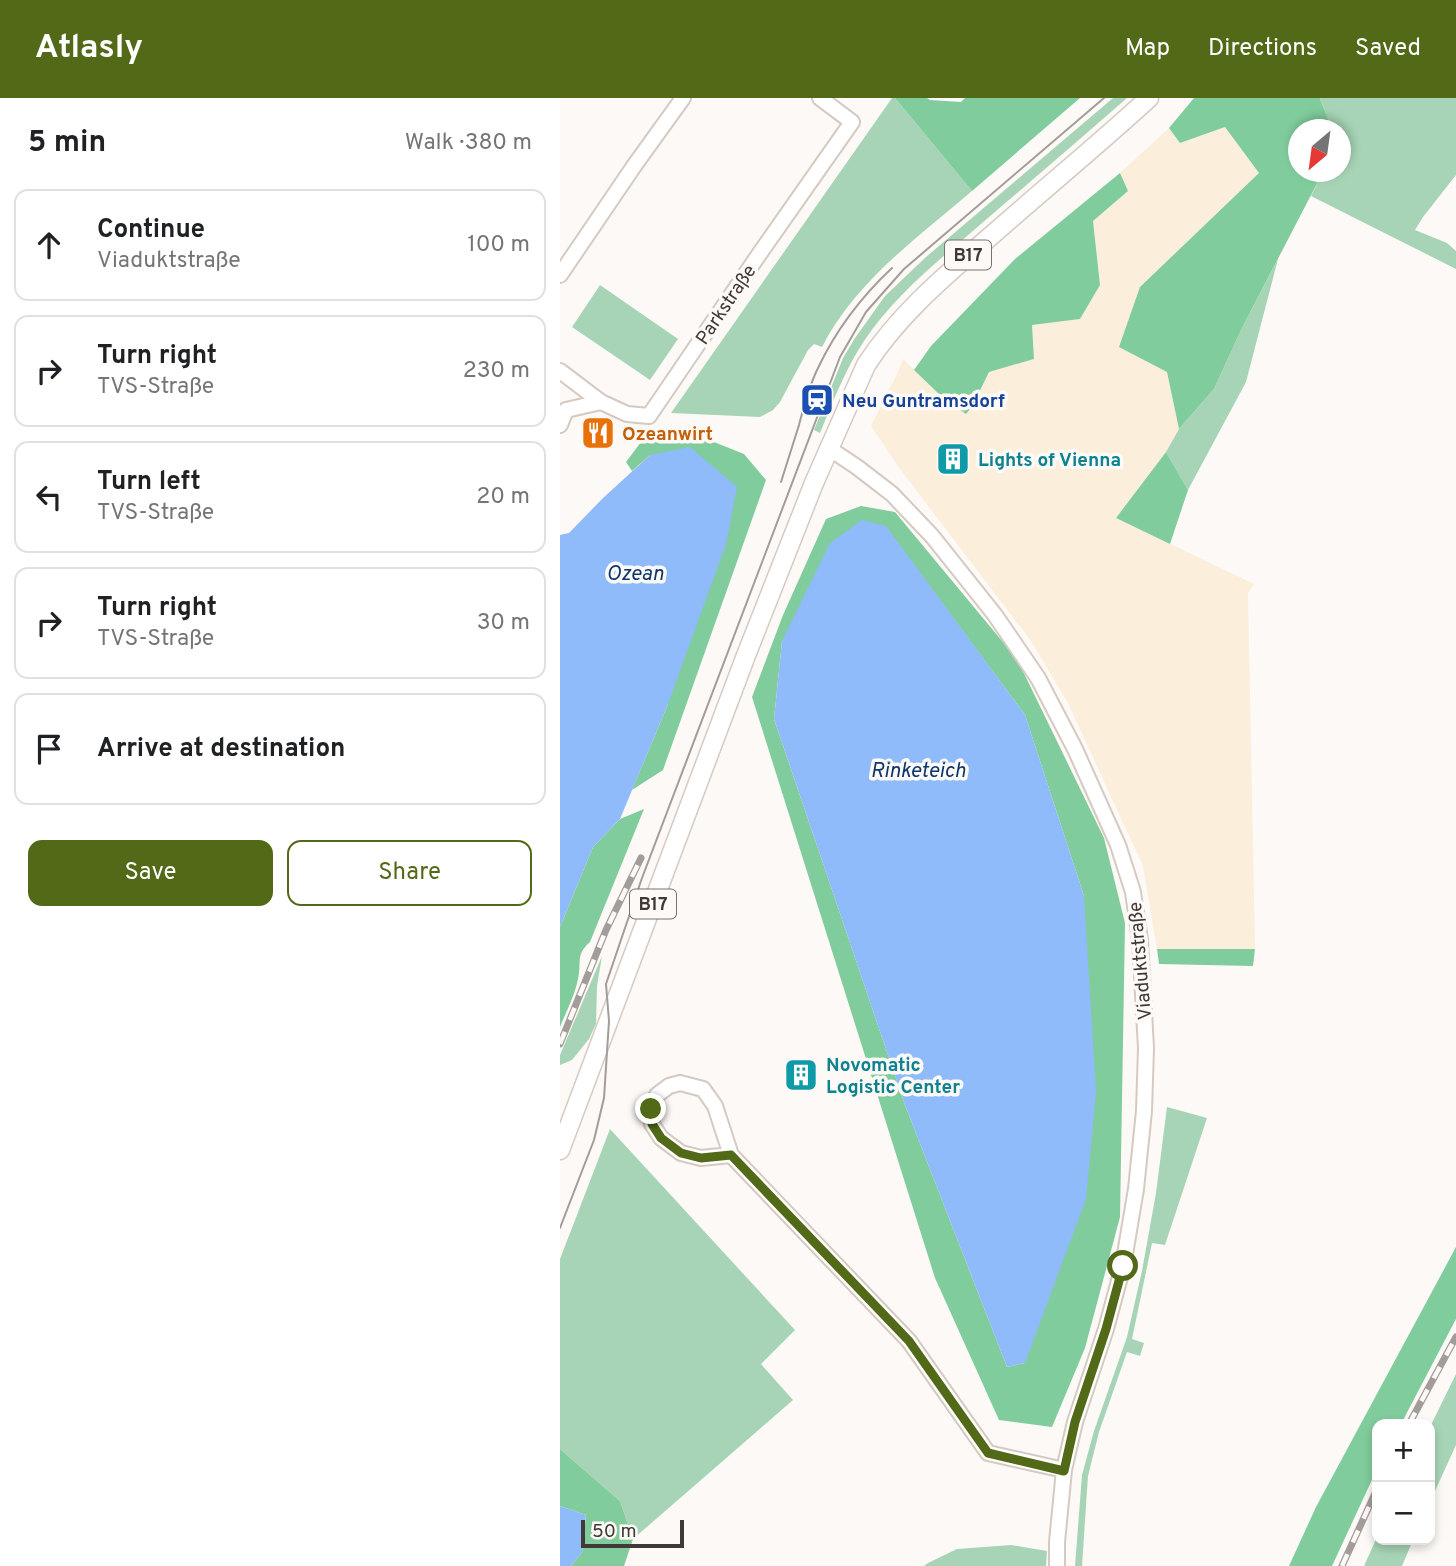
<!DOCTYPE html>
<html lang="en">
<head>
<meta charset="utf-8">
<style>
  :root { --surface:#fff; --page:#f2f2f2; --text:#202124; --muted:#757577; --line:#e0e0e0; --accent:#526918 }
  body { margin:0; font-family:Overpass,sans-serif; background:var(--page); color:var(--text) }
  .controls { position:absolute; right:21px; bottom:21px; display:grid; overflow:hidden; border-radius:14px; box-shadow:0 4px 10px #0003 }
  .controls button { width:63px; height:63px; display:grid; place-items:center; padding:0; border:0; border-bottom:2px solid var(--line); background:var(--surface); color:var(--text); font:35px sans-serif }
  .compass { position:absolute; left:728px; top:21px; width:63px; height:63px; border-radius:50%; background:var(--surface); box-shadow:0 4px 10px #0003; rotate:209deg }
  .scale { position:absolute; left:21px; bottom:18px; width:103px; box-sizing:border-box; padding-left:7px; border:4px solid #3f3a37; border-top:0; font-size:19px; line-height:24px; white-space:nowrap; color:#3f3a37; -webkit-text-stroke:5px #fdf9f6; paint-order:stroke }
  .stop { position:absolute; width:21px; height:21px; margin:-16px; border:5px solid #526918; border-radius:50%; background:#fff }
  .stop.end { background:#526918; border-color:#fff; box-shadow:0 2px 7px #0008 }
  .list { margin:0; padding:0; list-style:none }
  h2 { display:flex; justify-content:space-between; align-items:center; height:91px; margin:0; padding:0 28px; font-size:30px }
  h2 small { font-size:23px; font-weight:400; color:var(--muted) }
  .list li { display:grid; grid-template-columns:46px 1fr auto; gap:21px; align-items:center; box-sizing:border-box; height:112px; margin:0 14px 14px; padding:0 14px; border:2px solid var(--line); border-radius:14px }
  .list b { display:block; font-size:26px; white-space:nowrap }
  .list p { margin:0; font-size:23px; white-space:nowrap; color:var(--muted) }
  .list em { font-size:23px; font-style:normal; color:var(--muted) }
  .actions { display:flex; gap:14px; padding:21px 28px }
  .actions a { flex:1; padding:16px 0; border:2px solid var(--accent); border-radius:14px; text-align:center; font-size:24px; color:var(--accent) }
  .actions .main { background:var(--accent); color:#fff }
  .icon { flex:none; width:38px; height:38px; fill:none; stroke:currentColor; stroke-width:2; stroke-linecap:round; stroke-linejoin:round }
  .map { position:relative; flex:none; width:896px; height:1468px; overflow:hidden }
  header { display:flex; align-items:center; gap:42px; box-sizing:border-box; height:98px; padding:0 35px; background:var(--accent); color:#fff }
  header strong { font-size:33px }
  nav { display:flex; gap:38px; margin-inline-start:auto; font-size:24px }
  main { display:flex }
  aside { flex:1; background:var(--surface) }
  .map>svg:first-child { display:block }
  .industrial { fill:#fbeeda }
  .green { fill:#a7d4b6 }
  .forest { fill:#81cc9c; fill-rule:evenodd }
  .water { fill:#8fbbfa }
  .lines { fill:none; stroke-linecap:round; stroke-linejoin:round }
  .minor-casing { stroke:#d5cac2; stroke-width:18 }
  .major-casing { stroke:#d5cac2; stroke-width:21 }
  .minor { stroke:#fff; stroke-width:14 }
  .major { stroke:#fff; stroke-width:18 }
  .tram { stroke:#a29d9a; stroke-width:2 }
  .rail-casing { stroke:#a29d9a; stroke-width:7 }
  .rail { stroke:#fdf9f6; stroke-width:4.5; stroke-dasharray:13; stroke-linecap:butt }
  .route { stroke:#526918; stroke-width:9 }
  .labels { text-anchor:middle; stroke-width:7; stroke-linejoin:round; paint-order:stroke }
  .shield { fill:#fdf9f6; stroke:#787370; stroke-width:2 }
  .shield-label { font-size:18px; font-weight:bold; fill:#3f3a37 }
  .street-label { font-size:19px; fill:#3f3a37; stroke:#fdf9f6 }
  .transit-label { font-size:19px; font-weight:bold; fill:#164399; stroke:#fdf9f6; text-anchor:start }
  .food-label { font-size:19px; font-weight:bold; fill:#c56008; stroke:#fdf9f6; text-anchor:start }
  .culture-label { font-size:19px; font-weight:bold; fill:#0d838f; stroke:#fdf9f6; text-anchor:start }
  .water-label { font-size:21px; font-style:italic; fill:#0d366d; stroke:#fdf9f6 }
</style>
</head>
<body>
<header>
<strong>Atlasly</strong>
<nav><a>Map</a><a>Directions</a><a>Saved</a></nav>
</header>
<main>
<aside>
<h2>5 min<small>Walk · 380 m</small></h2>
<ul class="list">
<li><svg class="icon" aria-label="ahead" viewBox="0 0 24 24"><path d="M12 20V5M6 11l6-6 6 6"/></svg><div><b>Continue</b><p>Viaduktstraße</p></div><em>100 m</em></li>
<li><svg class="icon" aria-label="right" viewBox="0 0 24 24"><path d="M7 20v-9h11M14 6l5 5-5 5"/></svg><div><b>Turn right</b><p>TVS-Straße</p></div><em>230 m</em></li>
<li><svg class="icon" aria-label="left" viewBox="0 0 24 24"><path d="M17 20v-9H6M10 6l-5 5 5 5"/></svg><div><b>Turn left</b><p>TVS-Straße</p></div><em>20 m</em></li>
<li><svg class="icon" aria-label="right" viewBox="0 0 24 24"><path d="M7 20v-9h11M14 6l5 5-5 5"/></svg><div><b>Turn right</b><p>TVS-Straße</p></div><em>30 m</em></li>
<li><svg class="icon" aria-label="arrive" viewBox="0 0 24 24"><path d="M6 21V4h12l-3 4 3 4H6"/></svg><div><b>Arrive at destination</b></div></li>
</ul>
<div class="actions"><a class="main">Save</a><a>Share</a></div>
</aside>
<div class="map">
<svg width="896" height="1468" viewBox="0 0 896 1468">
  <rect width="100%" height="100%" fill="#fdf9f6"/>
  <path class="industrial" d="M 665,29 L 699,75 L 580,189 L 607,273 L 619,331 L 606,354 L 556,420 L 694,486 L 688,495 L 695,851 L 597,851 L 583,768 L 508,605 L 471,543 L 340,371 L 311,328 L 337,276 L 343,261 L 380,297 L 406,315 L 414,306 L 429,274 L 474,261 L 472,227 L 520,221 L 540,187 L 533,123 L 568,93 L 560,75 L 609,30 L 621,45 Z"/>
  <path class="green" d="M 332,0 L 335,0 L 412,93 C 358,139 295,184 262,249 L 254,246 L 248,252 L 220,304 L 213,312 L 200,319 L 111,315 Z
    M 553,0 L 567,0 C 519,42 470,84 421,126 C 379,162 335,197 304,243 C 285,272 273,303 260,335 L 254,332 L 283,260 L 295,240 L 325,198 L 366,159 Z
    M 761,0 L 896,0 L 896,77 L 863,119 L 855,132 L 887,145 L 896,153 L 896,171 L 751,98 L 763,74 L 780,74 L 780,32 L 772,31 L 760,1 Z
    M 718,161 L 686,284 L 628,392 L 606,354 L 619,331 L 654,291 L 682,230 Z
    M 40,187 L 118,241 L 90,282 L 12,229 Z
    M 42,858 L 37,888 L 36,926 L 29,941 L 12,962 L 0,967 L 0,957 Z
    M 607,1009 L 647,1020 L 605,1147 L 592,1145 L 572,1241 L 584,1245 L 580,1258 L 567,1254 L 539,1334 L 528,1378 L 522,1468 L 515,1468 L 522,1377 L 534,1333 L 567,1239 L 582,1173 L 596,1095 Z
    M 50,1031 L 235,1232 L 201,1266 L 233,1302 L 73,1441 L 60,1403 L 0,1351 L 0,1161 Z
    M 896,1276 L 896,1347 L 870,1404 L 870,1329 Z
    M 817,1439 L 817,1442 L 853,1442 L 842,1468 L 804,1468 Z
    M 451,1447 L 487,1453 L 486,1468 L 364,1468 L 368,1465 L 397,1451 Z"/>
  <path class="forest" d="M 335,0 L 367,0 L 370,2 L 401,4 L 405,0 L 520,0 L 412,93 Z
    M 634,0 L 761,0 L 760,1 L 772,31 L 738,32 L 738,74 L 763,74 L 682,230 L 654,291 L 619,331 L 607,274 L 559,249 L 580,189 L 699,75 L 665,29 L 620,45 L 609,30 Z
    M 560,75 L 568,93 L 533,123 L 540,187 L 520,221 L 472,227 L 474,261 L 429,274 L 413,307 L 406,316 L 380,297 L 354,272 L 371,248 L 455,161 Z
    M 87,336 L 134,336 L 184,356 L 206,382 L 103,672 L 72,692 L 108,606 L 90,357 L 72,373 L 66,364 Z
    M 606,354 L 628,392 L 610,446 L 556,420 Z
    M 301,408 L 335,414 L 457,561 L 544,740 L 565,825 L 560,1119 L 525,1250 L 492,1329 L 439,1322 L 375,1180 L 192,599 L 223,517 L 266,421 ZM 325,428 L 465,617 L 524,798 L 465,1265 L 447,1269 L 345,1007 L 214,621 L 222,543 Z
    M 84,711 L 30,844 C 15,857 22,864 18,881 C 15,897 6,914 0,929 L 0,829 L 33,749 L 60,721 Z
    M 597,851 L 695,851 L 693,868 L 599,866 Z
    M 896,1149 L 896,1221 L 841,1326 L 817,1326 L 817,1371 L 772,1468 L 729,1468 L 756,1409 Z
    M 0,1351 L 60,1403 L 73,1441 L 64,1468 L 11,1468 L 22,1454 L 26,1417 L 0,1408 Z"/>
  <path class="water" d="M 130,349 L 177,389 L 166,446 L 108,606 L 60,721 L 33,749 L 0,829 L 0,437 L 9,435 L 42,401 L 90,357 Z
    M 302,422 L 326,428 L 465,617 L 524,798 L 536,994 L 526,1101 L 465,1265 L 447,1269 L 345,1007 L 214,621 L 222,543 L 270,445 Z
    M 0,1408 L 26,1417 L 22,1454 L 11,1468 L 0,1468 Z"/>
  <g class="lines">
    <defs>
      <path id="minor" d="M 0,177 L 74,68 L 123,0
        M 0,273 L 41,304
        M 6,312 L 41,304 L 67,316 L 89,318 L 200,155 L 292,24 L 260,0
        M 0,327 L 6,312
        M 270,351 L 297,369 L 332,396 L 372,438 L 435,517 L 478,580 L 515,651 L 558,747 L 573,794 L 580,842 L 586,950 L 584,1013 L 576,1091 L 563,1168 L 546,1231 L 515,1324 L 504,1372 L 497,1444 L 497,1468
        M 171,1057 L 141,1060 L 121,1055 L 101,1040 L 92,1026 L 91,1011 L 97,997 L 109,988 L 120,985 L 143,991 L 155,1008 L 171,1057 L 349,1243 L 428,1355 L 504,1372"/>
      <path id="major" d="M 0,1052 L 185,560 L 254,385 L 306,267 C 339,216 387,176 432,137 C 484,91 538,47 589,0"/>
    </defs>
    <use href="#minor" class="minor-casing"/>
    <use href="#major" class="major-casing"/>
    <use href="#minor" class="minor"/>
    <use href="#major" class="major"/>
    <path class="tram" d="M 221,384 C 227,365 233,346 239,327 C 244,308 249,288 258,270 C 276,232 301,199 332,170
      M 0,1130 L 34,1042 L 44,1000 L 49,923 L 46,886 L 82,780 L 280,259 L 306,214 L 344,171 L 544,0"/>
    <defs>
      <path id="rail" d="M 0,946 L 46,832 L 81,760
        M 849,1326 L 896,1239
        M 782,1468 L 817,1391"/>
    </defs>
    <use href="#rail" class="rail-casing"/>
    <use href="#rail" class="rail"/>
  </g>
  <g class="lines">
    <path class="route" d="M 91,1011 L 92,1026 L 101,1040 L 121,1055 L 141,1060 L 171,1057 L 349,1243 L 428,1355 L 504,1373 L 515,1324 L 546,1231 L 563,1168"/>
  </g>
  <defs>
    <symbol id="station-square" viewBox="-11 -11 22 22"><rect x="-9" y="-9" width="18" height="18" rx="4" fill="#1a4fb4" stroke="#fdf9f6"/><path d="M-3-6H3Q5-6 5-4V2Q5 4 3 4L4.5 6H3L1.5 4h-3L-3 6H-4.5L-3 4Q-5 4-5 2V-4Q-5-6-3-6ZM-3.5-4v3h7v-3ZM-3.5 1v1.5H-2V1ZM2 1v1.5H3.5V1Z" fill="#fff"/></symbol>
    <symbol id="restaurant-square" viewBox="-11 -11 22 22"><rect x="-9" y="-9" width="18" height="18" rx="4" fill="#e8710a" stroke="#fdf9f6"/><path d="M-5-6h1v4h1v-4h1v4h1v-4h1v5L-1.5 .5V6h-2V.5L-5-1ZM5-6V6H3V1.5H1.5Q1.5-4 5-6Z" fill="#fff"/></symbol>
    <symbol id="building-square" viewBox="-11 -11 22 22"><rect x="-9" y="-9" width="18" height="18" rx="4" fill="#0f9aa8" stroke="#fdf9f6"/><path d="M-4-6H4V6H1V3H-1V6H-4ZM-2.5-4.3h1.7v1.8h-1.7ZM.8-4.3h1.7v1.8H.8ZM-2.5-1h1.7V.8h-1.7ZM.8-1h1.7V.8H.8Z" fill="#fff"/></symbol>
  </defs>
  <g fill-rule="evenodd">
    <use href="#station-square" x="238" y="283" width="38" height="38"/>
    <use href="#restaurant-square" x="19" y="316" width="38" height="38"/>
    <use href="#building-square" x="374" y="342" width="38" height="38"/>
    <use href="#building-square" x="222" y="958" width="38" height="38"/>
  </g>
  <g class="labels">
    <g class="shield">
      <rect x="385" y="142.5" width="46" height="29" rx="5"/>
      <rect x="70" y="791.5" width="46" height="29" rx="5"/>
    </g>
    <g class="shield-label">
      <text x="408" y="163">B17</text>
      <text x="93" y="812">B17</text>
    </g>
    <g class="street-label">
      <text transform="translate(165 206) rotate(-56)" y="7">Parkstraße</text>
      <text transform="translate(579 863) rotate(-95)" y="7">Viaduktstraße</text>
    </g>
    <g class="transit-label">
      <text x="282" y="309">Neu Guntramsdorf</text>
    </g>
    <g class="food-label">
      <text x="62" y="342">Ozeanwirt</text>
    </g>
    <g class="culture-label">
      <text x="418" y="368">Lights of Vienna</text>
      <text x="266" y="973">Novomatic<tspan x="266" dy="22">Logistic Center</tspan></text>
    </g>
    <g class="water-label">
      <text x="75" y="482">Ozean</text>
      <text x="358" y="679">Rinketeich</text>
    </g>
  </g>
</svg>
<div class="controls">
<button>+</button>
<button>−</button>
</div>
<svg class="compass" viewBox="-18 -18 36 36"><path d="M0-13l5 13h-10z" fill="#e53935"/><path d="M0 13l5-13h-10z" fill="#757577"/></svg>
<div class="scale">50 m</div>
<div class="stop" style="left:563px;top:1168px"></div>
<div class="stop end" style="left:91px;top:1011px"></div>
</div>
</main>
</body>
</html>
